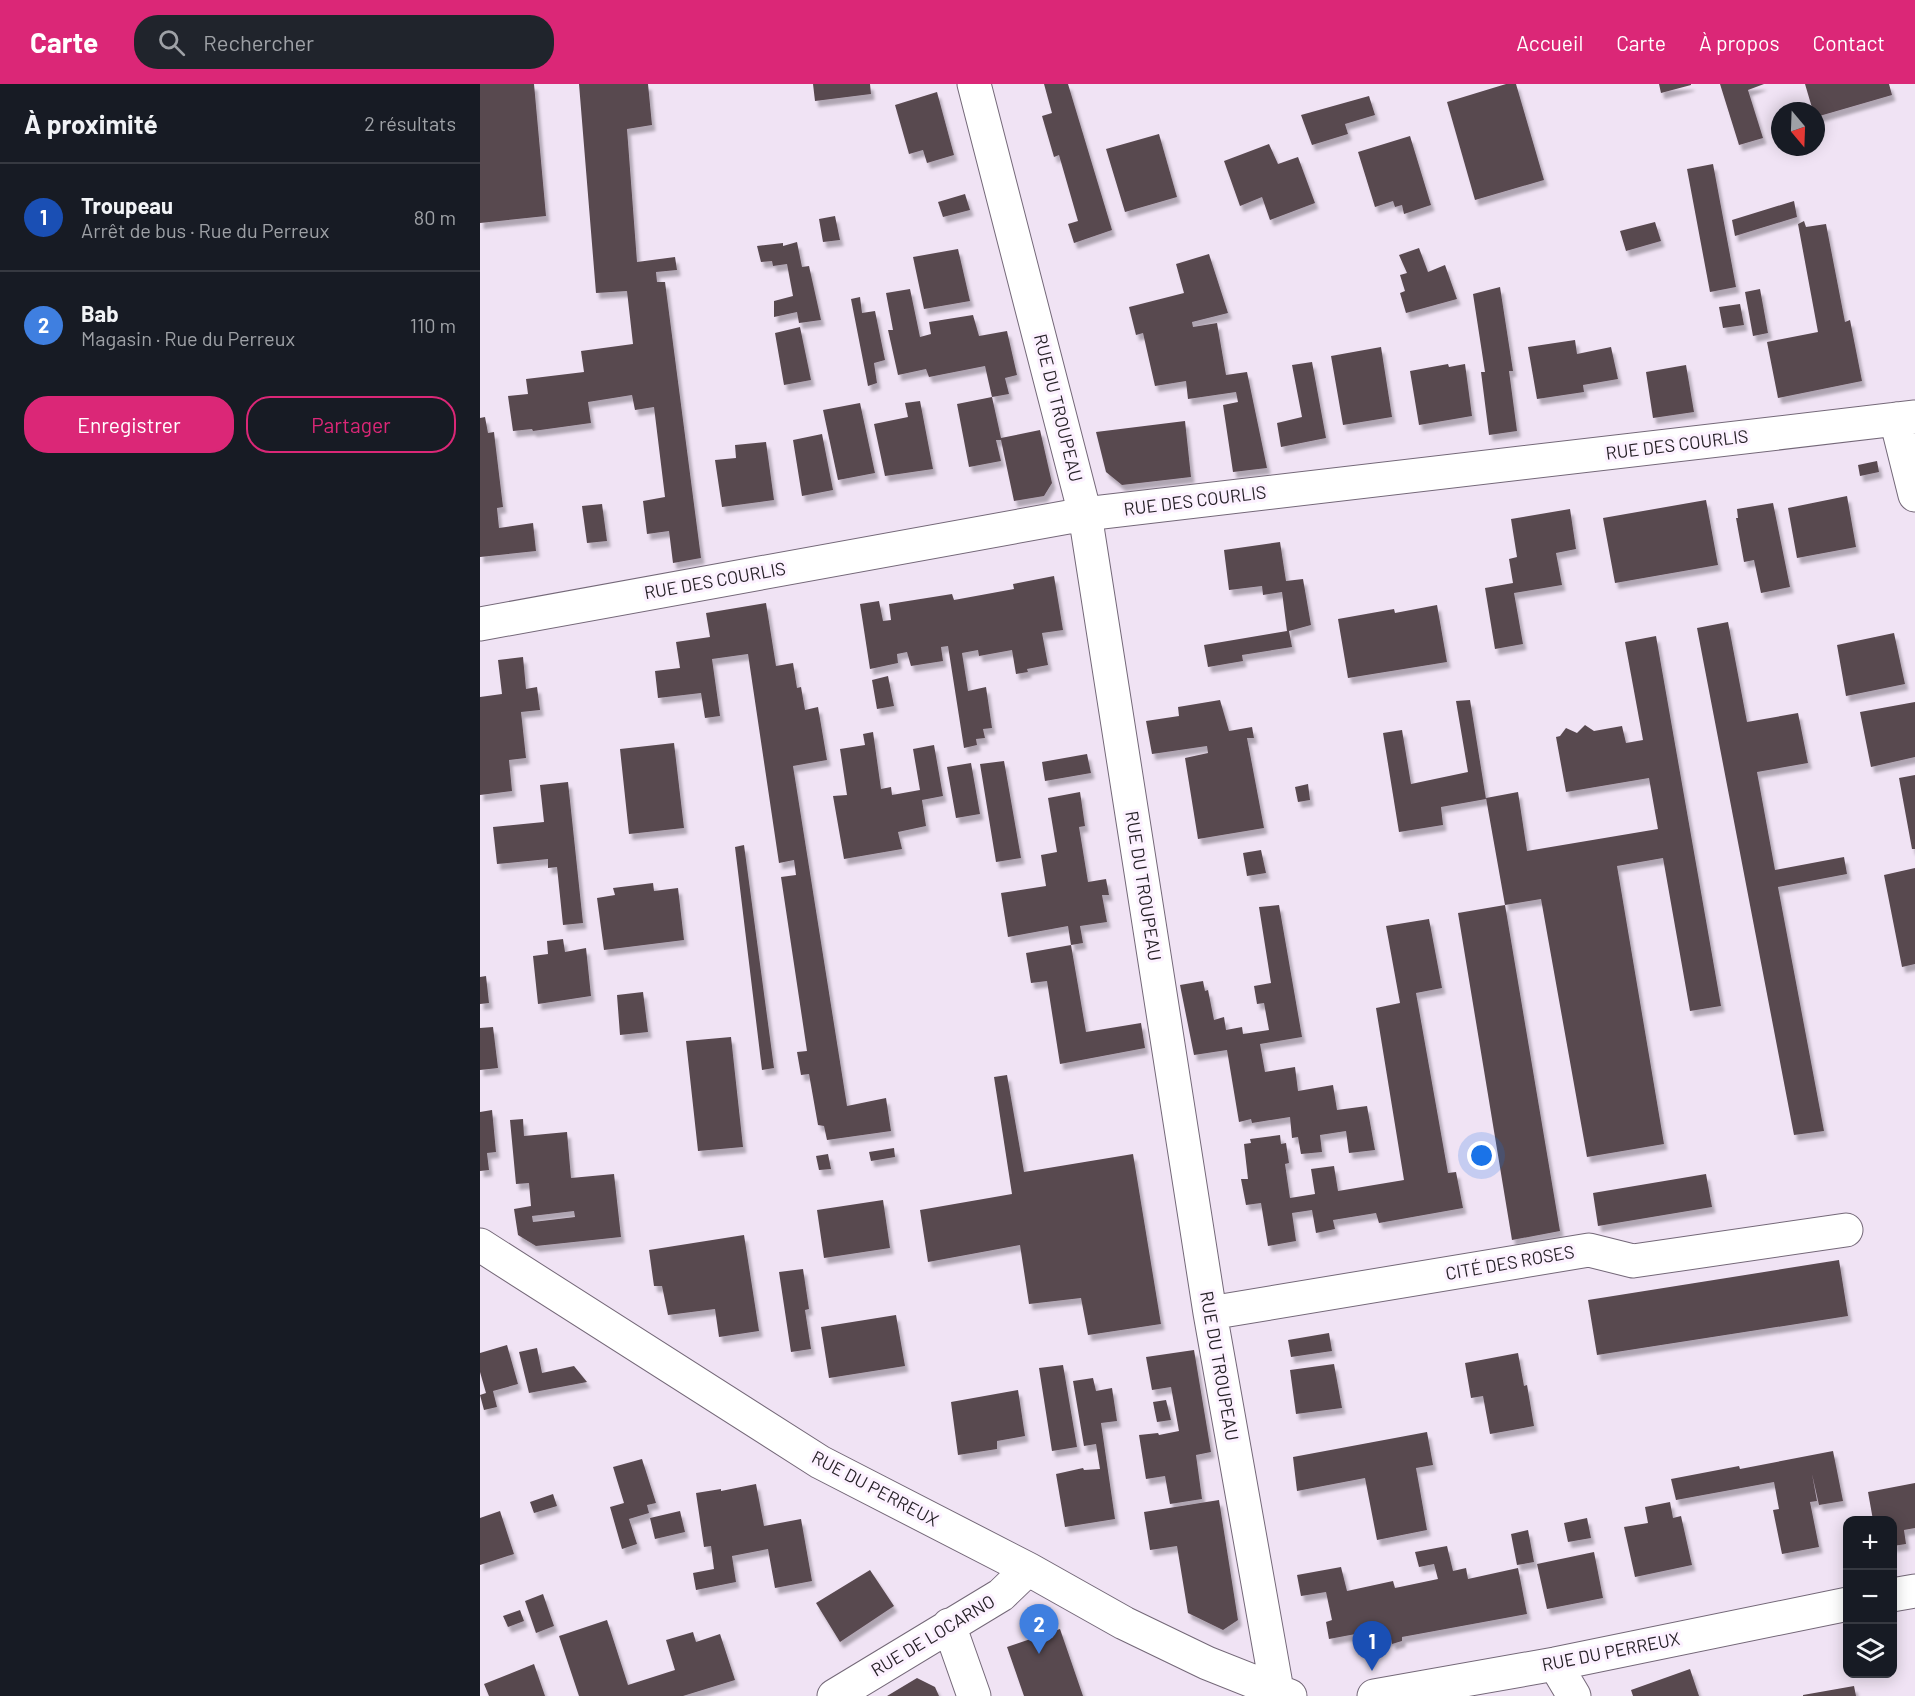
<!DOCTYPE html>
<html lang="fr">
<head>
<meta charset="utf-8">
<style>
  :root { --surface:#171b24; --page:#20242c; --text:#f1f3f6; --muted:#9ea1a6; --line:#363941; --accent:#db2777 }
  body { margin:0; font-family:Barlow,sans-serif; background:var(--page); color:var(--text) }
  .controls { position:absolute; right:18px; bottom:18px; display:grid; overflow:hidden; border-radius:12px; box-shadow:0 3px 15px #0003 }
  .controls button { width:54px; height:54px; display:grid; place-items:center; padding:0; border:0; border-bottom:2px solid var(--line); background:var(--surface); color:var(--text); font:30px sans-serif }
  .compass { position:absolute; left:1291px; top:18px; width:54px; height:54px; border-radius:50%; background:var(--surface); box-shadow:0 3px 15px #0003; rotate:161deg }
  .you { position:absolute; left:1002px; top:1072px; width:21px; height:21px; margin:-15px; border:4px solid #fff; border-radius:50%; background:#1a73e8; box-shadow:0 0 0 9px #1a73e833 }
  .badge { display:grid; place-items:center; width:39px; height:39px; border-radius:50%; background:var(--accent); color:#fff; font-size:20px; font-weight:700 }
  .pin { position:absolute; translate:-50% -50px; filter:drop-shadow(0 2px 3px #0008) }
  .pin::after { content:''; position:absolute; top:32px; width:21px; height:18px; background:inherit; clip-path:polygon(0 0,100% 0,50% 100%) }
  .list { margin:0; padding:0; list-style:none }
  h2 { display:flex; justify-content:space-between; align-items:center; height:78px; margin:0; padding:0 24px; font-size:26px }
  h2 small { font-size:20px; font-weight:400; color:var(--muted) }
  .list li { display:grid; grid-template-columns:39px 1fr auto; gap:18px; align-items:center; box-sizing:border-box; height:108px; padding:0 24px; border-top:2px solid var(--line) }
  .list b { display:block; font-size:22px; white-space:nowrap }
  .list p { margin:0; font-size:20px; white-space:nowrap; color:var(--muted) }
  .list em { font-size:20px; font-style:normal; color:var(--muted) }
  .actions { display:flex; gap:12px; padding:18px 24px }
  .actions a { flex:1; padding:14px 0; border:2px solid var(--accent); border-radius:24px; text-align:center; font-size:21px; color:var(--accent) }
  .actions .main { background:var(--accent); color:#fff }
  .icon { flex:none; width:33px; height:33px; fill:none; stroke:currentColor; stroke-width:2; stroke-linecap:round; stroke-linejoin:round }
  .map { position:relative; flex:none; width:1435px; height:1612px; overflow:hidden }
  header { display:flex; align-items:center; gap:36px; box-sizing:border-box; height:84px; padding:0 30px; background:var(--accent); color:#fff }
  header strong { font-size:28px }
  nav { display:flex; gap:33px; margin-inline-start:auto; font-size:21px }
  .search { width:420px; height:54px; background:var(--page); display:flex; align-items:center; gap:15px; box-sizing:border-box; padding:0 21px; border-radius:24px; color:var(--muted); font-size:22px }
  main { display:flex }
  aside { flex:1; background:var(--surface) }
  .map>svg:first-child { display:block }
  .building { fill:#594850; fill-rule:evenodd; filter:url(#shadow) }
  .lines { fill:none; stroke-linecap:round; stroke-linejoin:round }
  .minor-casing { stroke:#746878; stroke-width:35 }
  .minor { stroke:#fff; stroke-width:33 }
  .labels { text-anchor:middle; stroke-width:6; stroke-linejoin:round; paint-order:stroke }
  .street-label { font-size:18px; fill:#241f25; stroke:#fcf1ff }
</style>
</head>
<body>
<header>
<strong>Carte</strong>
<div class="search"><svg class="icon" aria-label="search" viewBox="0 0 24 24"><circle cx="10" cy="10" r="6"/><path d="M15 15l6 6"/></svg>Rechercher</div>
<nav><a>Accueil</a><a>Carte</a><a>À propos</a><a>Contact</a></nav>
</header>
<main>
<aside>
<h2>À proximité<small>2 résultats</small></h2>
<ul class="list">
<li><span class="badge" style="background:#1a4fb4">1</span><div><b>Troupeau</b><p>Arrêt de bus · Rue du Perreux</p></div><em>80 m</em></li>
<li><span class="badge" style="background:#3f7fe0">2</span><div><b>Bab</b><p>Magasin · Rue du Perreux</p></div><em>110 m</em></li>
</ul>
<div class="actions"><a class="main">Enregistrer</a><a>Partager</a></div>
</aside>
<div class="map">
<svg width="1435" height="1612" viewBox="0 0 1435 1612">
  <defs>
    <filter id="shadow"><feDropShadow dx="3.5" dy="6" stdDeviation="1.5" flood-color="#0004"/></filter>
  </defs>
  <rect width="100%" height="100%" fill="#f0e3f4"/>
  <path class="building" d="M 0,0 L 54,0 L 66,132 L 0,139 Z
    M 99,0 L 168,0 L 172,41 L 147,45 L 157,178 L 195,173 L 197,186 L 176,188 L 177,198 L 185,198 L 221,474 L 193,479 L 189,447 L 167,450 L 163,417 L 185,413 L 174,323 L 155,326 L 152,311 L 108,318 L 111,339 L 53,347 L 52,345 L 33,347 L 28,312 L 48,310 L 46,295 L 104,288 L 101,267 L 153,260 L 147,207 L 116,209 Z
    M 333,0 L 390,0 L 391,10 L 335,17 Z
    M 564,0 L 588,0 L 632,146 L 594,159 L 588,140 L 598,137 L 579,71 L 574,73 L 562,32 L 572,29 Z
    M 1026,0 L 1036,0 L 1064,96 L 995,116 L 967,18 Z
    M 1179,0 L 1211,0 L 1211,1 L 1181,9 Z
    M 1240,0 L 1284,0 L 1268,6 L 1283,54 L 1259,61 Z
    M 1325,0 L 1409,0 L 1412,11 L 1336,33 L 1336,27 L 1333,27 Z
    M 457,8 L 474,71 L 447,79 L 443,66 L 429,70 L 415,21 Z
    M 889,12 L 895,31 L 865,40 L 868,50 L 832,61 L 821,31 Z
    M 679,50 L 697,113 L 645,128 L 626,65 Z
    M 930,52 L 951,121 L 924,130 L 922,121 L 915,123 L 913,117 L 895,123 L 878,68 Z
    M 789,60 L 798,80 L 818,73 L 835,119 L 790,136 L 782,113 L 760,122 L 744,77 Z
    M 1233,80 L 1256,203 L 1230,208 L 1207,85 Z
    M 485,110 L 490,126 L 463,133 L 458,118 Z
    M 1314,117 L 1317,133 L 1255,152 L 1252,136 Z
    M 355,132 L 360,156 L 343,158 L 339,135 Z
    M 1324,137 L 1326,143 L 1346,140 L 1365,238 L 1370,236 L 1382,297 L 1298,314 L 1287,258 L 1338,248 L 1318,140 Z
    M 1175,138 L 1181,157 L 1146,167 L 1140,147 Z
    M 317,158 L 322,183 L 329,182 L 341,236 L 319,239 L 317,228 L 294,233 L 294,217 L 313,212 L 307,180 L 293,182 L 292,177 L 281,178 L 277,162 L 303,159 L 303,162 Z
    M 939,164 L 948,188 L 965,181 L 977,215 L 926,229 L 920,209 L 925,207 L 920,191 L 927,189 L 919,171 Z
    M 478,165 L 490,217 L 444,225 L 433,173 Z
    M 729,170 L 748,229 L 712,238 L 713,243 L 737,239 L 746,291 L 767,288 L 787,384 L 753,388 L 743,321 L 758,318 L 756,308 L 708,315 L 706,297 L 675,302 L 663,249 L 656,251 L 649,223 L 704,209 L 696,180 Z
    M 1020,203 L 1033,287 L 1029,287 L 1037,347 L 1009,351 L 1001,288 L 1005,288 L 993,210 Z
    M 430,205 L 440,253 L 451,250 L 449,238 L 493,231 L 499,252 L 527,247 L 537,291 L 525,294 L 529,310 L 512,313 L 505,282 L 449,293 L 446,285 L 418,291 L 408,246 L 413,246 L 406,209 Z
    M 1280,205 L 1288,249 L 1273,252 L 1265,208 Z
    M 380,213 L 382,229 L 395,227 L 405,276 L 394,279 L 397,299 L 388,302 L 371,215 Z
    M 1260,220 L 1264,241 L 1243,244 L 1239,223 Z
    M 320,243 L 331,296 L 304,301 L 295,249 Z
    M 1095,256 L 1097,270 L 1131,263 L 1138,295 L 1103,301 L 1104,308 L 1057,315 L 1048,263 Z
    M 901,263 L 912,333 L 863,341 L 851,272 Z
    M 832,278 L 846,354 L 801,363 L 797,339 L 822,333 L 812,281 Z
    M 968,280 L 969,283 L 985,280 L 992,332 L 939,341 L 930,287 Z
    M 1206,281 L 1214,328 L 1173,334 L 1166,288 Z
    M 512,313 L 521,354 L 560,346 L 572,399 L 564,412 L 534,417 L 521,356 L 516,356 L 521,377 L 489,383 L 477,320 Z
    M 440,317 L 453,385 L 405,392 L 394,340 L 428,333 L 425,319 Z
    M 380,319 L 395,389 L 358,396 L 343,326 Z
    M 5,333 L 8,349 L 14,348 L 15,357 L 23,423 L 17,424 L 19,444 L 53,439 L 56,467 L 0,473 L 0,334 Z
    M 705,337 L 711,393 L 642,401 L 626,388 L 616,348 Z
    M 342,350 L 353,406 L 322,412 L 313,356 Z
    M 286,358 L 294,416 L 242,423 L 235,376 L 256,374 L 255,361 Z
    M 1397,377 L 1399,388 L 1380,392 L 1378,381 Z
    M 1367,412 L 1376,463 L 1317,474 L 1308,424 Z
    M 1226,416 L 1238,481 L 1135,499 L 1123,434 Z
    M 1293,419 L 1310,503 L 1281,509 L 1274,476 L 1264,478 L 1256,434 L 1258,434 L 1257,425 Z
    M 122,420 L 127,457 L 107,459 L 102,422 Z
    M 1090,425 L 1096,465 L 1076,469 L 1082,501 L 1034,509 L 1043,560 L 1015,565 L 1005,504 L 1033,499 L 1029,475 L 1037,473 L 1031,435 Z
    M 800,458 L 806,497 L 823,495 L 831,541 L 809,547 L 812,563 L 762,571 L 763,577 L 728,583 L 724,561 L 807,547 L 802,508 L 783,511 L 782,502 L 749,506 L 744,466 Z
    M 574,492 L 583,546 L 562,549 L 568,581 L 547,585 L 548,588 L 536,590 L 532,566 L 499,572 L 498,566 L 482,569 L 488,607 L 506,603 L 512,644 L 503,645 L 505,654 L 496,655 L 497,661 L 484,664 L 468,562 L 461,563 L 463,577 L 431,582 L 427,568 L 417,570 L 418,579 L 390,585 L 380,520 L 399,517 L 403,537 L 411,536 L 409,520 L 472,510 L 474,516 L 534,505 L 533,500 Z
    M 286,519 L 296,582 L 313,579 L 317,604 L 321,603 L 325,626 L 338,623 L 347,676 L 313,682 L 367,1022 L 406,1014 L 411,1047 L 347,1056 L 344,1042 L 338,1041 L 329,990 L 321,991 L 317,968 L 327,967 L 301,793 L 316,791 L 314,776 L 299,779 L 268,570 L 232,575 L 240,632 L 225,634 L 221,609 L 178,614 L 175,587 L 200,584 L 196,558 L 230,553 L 226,529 Z
    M 957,521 L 967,578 L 868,594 L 858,535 L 914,525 L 915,529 Z
    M 1248,538 L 1267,638 L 1318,629 L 1328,679 L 1277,688 L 1295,786 L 1364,773 L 1367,790 L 1298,803 L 1344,1047 L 1314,1051 L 1217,544 Z
    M 1414,549 L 1425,600 L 1366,612 L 1357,561 Z
    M 1176,552 L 1241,922 L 1210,927 L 1183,774 L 1137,782 L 1184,1060 L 1107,1073 L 1061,815 L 1025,821 L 1006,714 L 1038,708 L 1047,767 L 1178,745 L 1169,694 L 1086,708 L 1076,653 L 1080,652 L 1086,644 L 1097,649 L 1105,641 L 1114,647 L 1142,642 L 1146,659 L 1163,656 L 1145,558 Z
    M 43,573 L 46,605 L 57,603 L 60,626 L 41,628 L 46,674 L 29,676 L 32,707 L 0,711 L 0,613 L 22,610 L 18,576 Z
    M 408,592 L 414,622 L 397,625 L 392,596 Z
    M 740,616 L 749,647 L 772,643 L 774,654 L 767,654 L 784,744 L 718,755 L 705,674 L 728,669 L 727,662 L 672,670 L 666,637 L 699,632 L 698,623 Z
    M 990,616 L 1006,715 L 961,723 L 963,741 L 919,748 L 903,649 L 922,646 L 931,700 L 988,688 L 976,617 Z
    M 1435,618 L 1435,673 L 1391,683 L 1380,628 Z
    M 393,648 L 401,705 L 411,703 L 412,711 L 440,706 L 433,665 L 454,661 L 463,712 L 442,716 L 446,742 L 418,748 L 422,765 L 364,775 L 353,712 L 367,711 L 360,665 L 385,661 L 383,650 Z
    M 194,659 L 204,744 L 149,750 L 140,665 Z
    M 607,670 L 611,689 L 565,697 L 562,678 Z
    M 524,677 L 541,774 L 516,778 L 500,680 Z
    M 491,679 L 500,730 L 476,734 L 467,683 Z
    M 1435,691 L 1435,765 L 1432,765 L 1419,694 Z
    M 88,698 L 103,839 L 83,841 L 77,783 L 68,784 L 68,775 L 17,780 L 13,743 L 64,738 L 60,701 Z
    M 828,700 L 830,716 L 818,718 L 815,703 Z
    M 600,708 L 605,742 L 599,743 L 608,798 L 626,795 L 629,811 L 622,811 L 627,838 L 600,842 L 603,859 L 591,861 L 588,842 L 528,853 L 521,809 L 566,802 L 561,771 L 577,768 L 568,714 Z
    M 264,761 L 294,984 L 282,986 L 255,763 Z
    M 781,766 L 786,789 L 767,792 L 763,769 Z
    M 1435,784 L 1435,880 L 1422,883 L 1404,791 Z
    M 173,799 L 174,807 L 198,804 L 204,856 L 124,866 L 117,814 L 135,811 L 133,804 Z
    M 799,821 L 822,953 L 780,960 L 785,988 L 815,983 L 818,1007 L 853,1001 L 857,1026 L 887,1022 L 895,1066 L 869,1069 L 866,1047 L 840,1051 L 842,1068 L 821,1070 L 818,1053 L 812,1054 L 810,1033 L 772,1039 L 771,1035 L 759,1038 L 747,966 L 714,971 L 700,901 L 723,897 L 725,907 L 728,906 L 734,936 L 744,933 L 746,946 L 762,943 L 763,950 L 789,946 L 784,919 L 777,920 L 774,902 L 791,899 L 779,823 Z
    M 1025,821 L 1080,1147 L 1032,1156 L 978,829 Z
    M 949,835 L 962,904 L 936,909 L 968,1089 L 976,1088 L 983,1124 L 899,1139 L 896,1129 L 853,1136 L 855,1145 L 836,1149 L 832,1126 L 812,1129 L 816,1157 L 788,1162 L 781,1119 L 766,1121 L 761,1095 L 768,1095 L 764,1060 L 771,1059 L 770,1055 L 800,1051 L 801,1060 L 806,1059 L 809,1079 L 805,1080 L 810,1114 L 835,1110 L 831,1085 L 854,1082 L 858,1107 L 924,1096 L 896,924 L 920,919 L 906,842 Z
    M 83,855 L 85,868 L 106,864 L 111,912 L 58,920 L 53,872 L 68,870 L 67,857 Z
    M 591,861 L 606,948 L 661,939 L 665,964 L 580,980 L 567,897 L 551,899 L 546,869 Z
    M 6,892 L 9,919 L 0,920 L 0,893 Z
    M 163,908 L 168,948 L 140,951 L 137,911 Z
    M 13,943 L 18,984 L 0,986 L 0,944 Z
    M 251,953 L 263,1063 L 218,1067 L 206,957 Z
    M 527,991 L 544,1088 L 653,1070 L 681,1240 L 608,1251 L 601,1214 L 549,1220 L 540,1161 L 448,1178 L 440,1126 L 532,1110 L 514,993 Z
    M 12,1026 L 16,1068 L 7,1069 L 9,1086 L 0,1087 L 0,1028 Z
    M 43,1035 L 44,1052 L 87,1048 L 91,1094 L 134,1090 L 141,1153 L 56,1162 L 38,1151 L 34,1125 L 51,1122 L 49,1099 L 36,1100 L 30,1036 ZM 94,1127 L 95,1133 L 53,1138 L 52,1132 Z
    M 414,1064 L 415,1073 L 391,1077 L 389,1068 Z
    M 348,1070 L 351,1085 L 339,1086 L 336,1072 Z
    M 1226,1090 L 1232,1123 L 1118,1142 L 1113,1109 Z
    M 403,1116 L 410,1164 L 344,1174 L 337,1126 Z
    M 264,1151 L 279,1247 L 239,1253 L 235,1225 L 188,1231 L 182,1202 L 174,1202 L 169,1166 Z
    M 1359,1176 L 1368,1232 L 1117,1271 L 1108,1216 Z
    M 323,1185 L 329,1225 L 325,1226 L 331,1265 L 311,1268 L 299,1188 Z
    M 416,1231 L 425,1282 L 349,1294 L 341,1243 Z
    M 849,1249 L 852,1267 L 811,1273 L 808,1256 Z
    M 27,1261 L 38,1300 L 13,1307 L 17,1323 L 4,1326 L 0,1311 L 6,1309 L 0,1288 L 0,1269 Z
    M 57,1264 L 62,1289 L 94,1282 L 107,1298 L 49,1309 L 39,1268 Z
    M 714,1266 L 731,1368 L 716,1371 L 722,1415 L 690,1420 L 685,1392 L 666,1395 L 659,1351 L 678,1349 L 679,1351 L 699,1347 L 691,1303 L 672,1306 L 666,1273 Z
    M 1038,1269 L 1044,1302 L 1047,1301 L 1054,1342 L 1010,1350 L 1003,1312 L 991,1314 L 985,1279 Z
    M 854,1280 L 862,1324 L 816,1330 L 810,1286 Z
    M 583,1281 L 597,1363 L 572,1367 L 559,1284 Z
    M 613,1294 L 616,1307 L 632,1304 L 637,1337 L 621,1339 L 635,1435 L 585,1443 L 576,1390 L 603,1384 L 604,1386 L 620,1385 L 616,1360 L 604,1362 L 593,1297 Z
    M 538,1306 L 545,1352 L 517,1357 L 517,1365 L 478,1371 L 471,1318 Z
    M 686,1316 L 691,1336 L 677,1338 L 673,1318 Z
    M 947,1348 L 953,1381 L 936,1384 L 947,1446 L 897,1456 L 885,1394 L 817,1407 L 813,1373 Z
    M 1353,1367 L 1363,1417 L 1339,1421 L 1332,1390 L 1337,1417 L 1330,1418 L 1339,1463 L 1302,1470 L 1293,1426 L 1299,1425 L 1294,1398 L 1196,1416 L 1191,1395 L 1259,1382 L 1260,1385 Z
    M 162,1375 L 176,1419 L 167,1421 L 169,1429 L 149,1435 L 157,1460 L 142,1465 L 130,1423 L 144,1419 L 133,1383 Z
    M 1435,1399 L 1435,1444 L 1424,1446 L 1426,1460 L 1413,1462 L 1413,1437 L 1393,1436 L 1388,1408 Z
    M 276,1400 L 284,1442 L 321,1435 L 332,1497 L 295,1504 L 288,1465 L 252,1472 L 256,1498 L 216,1506 L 213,1489 L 234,1485 L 231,1462 L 224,1463 L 216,1409 L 241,1405 L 241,1407 Z
    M 73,1410 L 77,1422 L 54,1429 L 50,1418 Z
    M 739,1416 L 758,1536 L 743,1546 L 708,1529 L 697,1462 L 670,1466 L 664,1428 Z
    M 1190,1418 L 1193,1434 L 1201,1432 L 1212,1481 L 1155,1493 L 1144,1443 L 1168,1439 L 1165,1423 Z
    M 20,1427 L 34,1470 L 0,1481 L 0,1434 Z
    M 200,1427 L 205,1448 L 175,1455 L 170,1434 Z
    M 1107,1434 L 1111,1454 L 1088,1458 L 1084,1439 Z
    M 1048,1446 L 1054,1478 L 1037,1481 L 1031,1450 Z
    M 967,1462 L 973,1487 L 986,1484 L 988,1495 L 1038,1484 L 1047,1530 L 922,1553 L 922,1557 L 912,1560 L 911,1555 L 890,1560 L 889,1552 L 882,1554 L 881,1549 L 849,1555 L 846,1538 L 852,1536 L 846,1508 L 821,1512 L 817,1491 L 861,1483 L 867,1507 L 913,1497 L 915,1504 L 958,1495 L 954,1480 L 939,1483 L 935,1468 Z
    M 1114,1468 L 1123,1514 L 1067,1525 L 1057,1480 Z
    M 390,1486 L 414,1522 L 360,1558 L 336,1519 Z
    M 63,1510 L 74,1542 L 56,1549 L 45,1517 Z
    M 40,1526 L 44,1537 L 28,1543 L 23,1532 Z
    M 127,1536 L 148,1601 L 195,1586 L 186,1556 L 213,1548 L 216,1558 L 240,1550 L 255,1596 L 203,1612 L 99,1612 L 79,1552 Z
    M 580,1545 L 603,1612 L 544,1612 L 527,1563 Z
    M 54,1580 L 65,1612 L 9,1612 L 4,1600 Z
    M 1210,1585 L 1219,1612 L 1153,1612 L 1151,1606 Z
    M 437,1594 L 455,1603 L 459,1612 L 407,1612 Z
    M 1374,1602 L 1376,1612 L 1323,1612 L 1323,1611 Z"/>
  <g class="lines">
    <defs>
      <path id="minor" d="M 494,0 L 605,430 L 730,1229 L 798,1612
        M 1416,335 L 1435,411
        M 0,540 L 605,430 L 1435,333
        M 0,1161 L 340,1378 L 548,1485 L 644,1539 L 727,1579 L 810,1612
        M 730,1229 L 1109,1166 L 1153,1177 L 1366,1146
        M 1412,1511 L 1435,1507
        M 469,1541 L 494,1612
        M 1075,1580 L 1094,1612
        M 354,1612 L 521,1511 L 548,1485
        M 894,1612 L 1075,1580 L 1368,1520"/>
    </defs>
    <use href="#minor" class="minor-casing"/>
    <use href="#minor" class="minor"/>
  </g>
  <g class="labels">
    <g class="street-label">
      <text transform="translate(578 324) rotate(76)" y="6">RUE DU TROUPEAU</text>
      <text transform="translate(1197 361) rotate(-7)" y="6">RUE DES COURLIS</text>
      <text transform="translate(715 417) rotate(-7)" y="6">RUE DES COURLIS</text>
      <text transform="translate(235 497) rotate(-10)" y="6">RUE DES COURLIS</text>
      <text transform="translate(663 802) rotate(81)" y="6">RUE DU TROUPEAU</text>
      <text transform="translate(1030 1179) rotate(-10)" y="6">CITÉ DES ROSES</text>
      <text transform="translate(739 1282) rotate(80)" y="6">RUE DU TROUPEAU</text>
      <text transform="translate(395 1405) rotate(28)" y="6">RUE DU PERREUX</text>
      <text transform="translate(453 1552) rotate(-31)" y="6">RUE DE LOCARNO</text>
      <text transform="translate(1131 1568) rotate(-11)" y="6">RUE DU PERREUX</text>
    </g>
  </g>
</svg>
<div class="controls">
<button>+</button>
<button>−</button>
<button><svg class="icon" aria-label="layers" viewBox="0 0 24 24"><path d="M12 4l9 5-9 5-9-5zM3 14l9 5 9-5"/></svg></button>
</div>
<svg class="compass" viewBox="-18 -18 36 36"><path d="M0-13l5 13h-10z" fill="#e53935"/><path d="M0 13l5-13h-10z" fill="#9ea1a6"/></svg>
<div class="you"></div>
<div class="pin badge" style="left:892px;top:1587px;background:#1a4fb4">1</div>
<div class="pin badge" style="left:559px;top:1570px;background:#3f7fe0">2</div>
</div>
</main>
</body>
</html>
